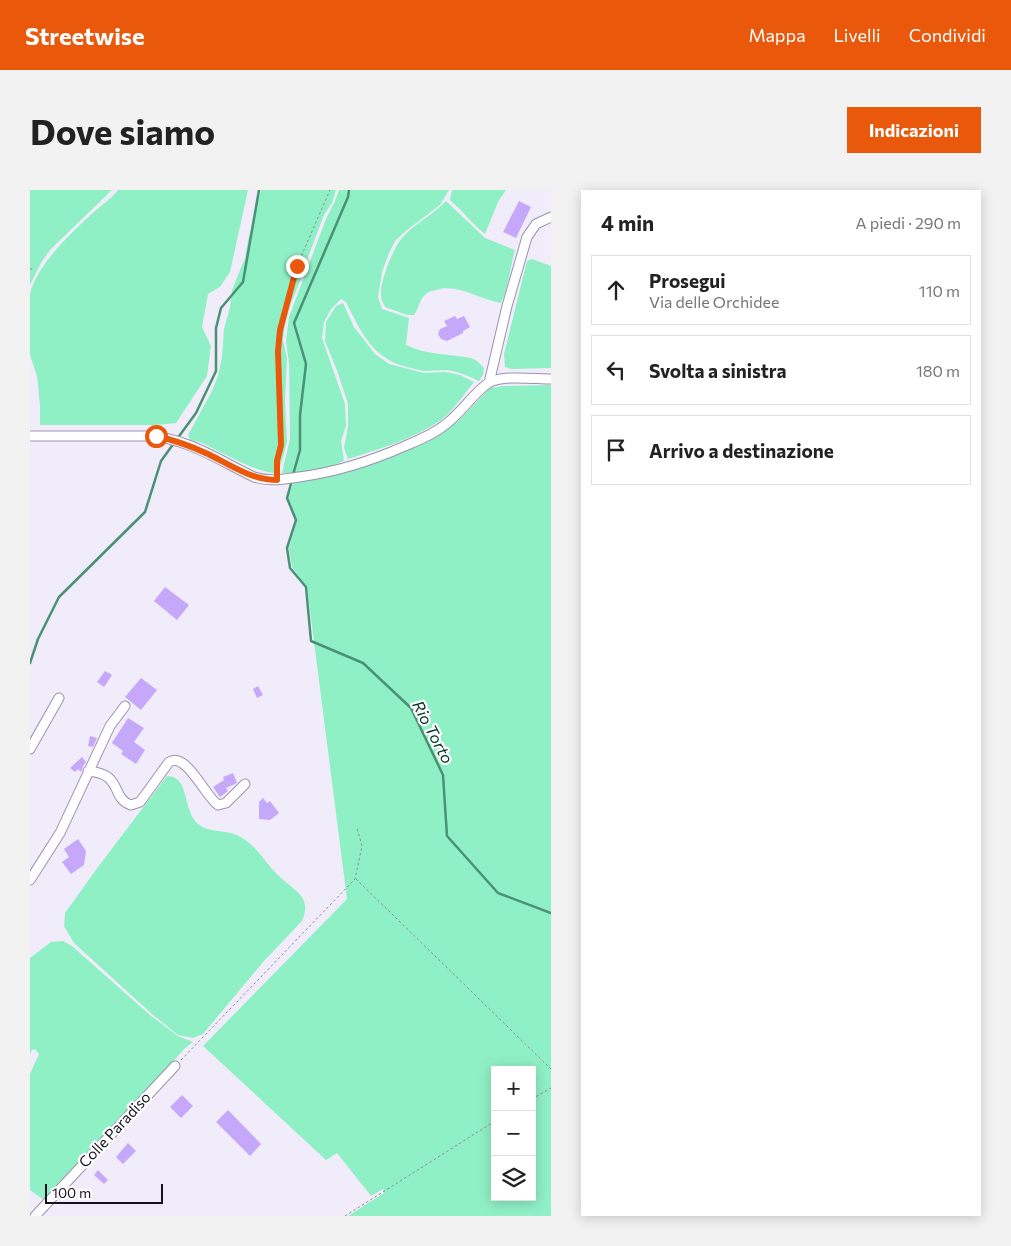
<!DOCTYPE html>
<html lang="it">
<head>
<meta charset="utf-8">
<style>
  :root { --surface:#fff; --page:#f2f2f2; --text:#222; --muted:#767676; --line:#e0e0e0; --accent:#ea580c }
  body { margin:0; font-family:Commissioner,sans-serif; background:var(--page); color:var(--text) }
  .controls { position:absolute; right:15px; bottom:15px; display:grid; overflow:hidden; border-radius:0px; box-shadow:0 2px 12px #0003 }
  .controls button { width:45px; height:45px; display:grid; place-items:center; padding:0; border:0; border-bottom:1px solid var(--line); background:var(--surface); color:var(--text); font:25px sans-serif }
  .scale { position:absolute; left:15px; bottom:12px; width:118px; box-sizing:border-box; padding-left:5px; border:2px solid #16121e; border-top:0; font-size:14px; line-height:18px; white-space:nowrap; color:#16121e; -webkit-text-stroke:4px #fff; paint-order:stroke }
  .stop { position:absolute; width:15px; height:15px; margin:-11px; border:4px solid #ea580c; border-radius:50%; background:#fff }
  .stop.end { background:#ea580c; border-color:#fff; box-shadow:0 1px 5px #0008 }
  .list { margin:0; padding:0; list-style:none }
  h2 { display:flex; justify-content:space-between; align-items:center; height:65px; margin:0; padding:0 20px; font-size:21px }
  h2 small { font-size:16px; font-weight:400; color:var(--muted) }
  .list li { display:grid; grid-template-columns:32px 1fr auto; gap:15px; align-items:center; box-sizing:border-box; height:70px; margin:0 10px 10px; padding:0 10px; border:1px solid var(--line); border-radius:0px }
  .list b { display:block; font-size:19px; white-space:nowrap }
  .list p { margin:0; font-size:16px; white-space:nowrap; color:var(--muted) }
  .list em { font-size:16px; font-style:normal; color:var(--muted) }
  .icon { flex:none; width:28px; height:28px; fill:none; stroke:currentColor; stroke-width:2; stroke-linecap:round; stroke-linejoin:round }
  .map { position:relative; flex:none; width:521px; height:1026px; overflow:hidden; border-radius:0px }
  header { display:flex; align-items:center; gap:30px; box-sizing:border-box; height:70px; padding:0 25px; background:var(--accent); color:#fff }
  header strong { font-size:24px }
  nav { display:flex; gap:28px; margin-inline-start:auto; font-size:18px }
  .intro { display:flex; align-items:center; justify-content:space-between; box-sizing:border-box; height:120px; padding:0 30px }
  h1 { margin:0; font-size:35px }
  .button { padding:12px 22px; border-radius:0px; background:var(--accent); color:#fff; font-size:18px; font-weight:700 }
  main { display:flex; gap:30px; padding:0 30px }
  aside { flex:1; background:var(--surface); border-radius:0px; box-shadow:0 2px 12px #0003 }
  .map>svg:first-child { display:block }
  .green { fill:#90f0c5; fill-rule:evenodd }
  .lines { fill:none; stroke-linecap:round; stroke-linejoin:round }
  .stream { stroke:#4a9176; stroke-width:2.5 }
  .building { fill:#c5a8f9 }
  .minor-casing { stroke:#9c91b1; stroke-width:11 }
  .path { stroke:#8e8996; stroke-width:1; stroke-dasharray:2.5 2.5; stroke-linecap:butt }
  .minor { stroke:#fff; stroke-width:9 }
  .route { stroke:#ea580c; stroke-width:6 }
  .labels { text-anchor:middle; stroke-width:4.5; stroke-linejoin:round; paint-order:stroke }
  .street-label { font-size:15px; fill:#16121e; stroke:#fff }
  .water-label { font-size:16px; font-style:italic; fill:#023221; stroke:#fff }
</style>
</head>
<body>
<header>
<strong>Streetwise</strong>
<nav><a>Mappa</a><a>Livelli</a><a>Condividi</a></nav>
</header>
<div class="intro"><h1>Dove siamo</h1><a class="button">Indicazioni</a></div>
<main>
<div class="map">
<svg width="521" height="1026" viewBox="0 0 521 1026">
  <rect width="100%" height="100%" fill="#f1ecfa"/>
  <path class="green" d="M 0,0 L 82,0 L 21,59 L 12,71 L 0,95 Z
    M 88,0 L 218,0 L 200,82 L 190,97 L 178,104 L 172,137 L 181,156 L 177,186 L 146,233 L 126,235 L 10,235 L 10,215 L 7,186 L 0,165 L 0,104 C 7,74 43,41 65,21 C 73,14 82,8 88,0 Z
    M 231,0 L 306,0 L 302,13 L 294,25 L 277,70 L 270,91 L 259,118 L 255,135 L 253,150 L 257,168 L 255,210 L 257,252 L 248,284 C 229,281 213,274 196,265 C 184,259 173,252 160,250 L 158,245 L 181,203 L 188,186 L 192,167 L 194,139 L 200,117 L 202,100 L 215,68 L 218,50 Z
    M 309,0 L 419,0 L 410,15 L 377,40 L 365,51 L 359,63 L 352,82 L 348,107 L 352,119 L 379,128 L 376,155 C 396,165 420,164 441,168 L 447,171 L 454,178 L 453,185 L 449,191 C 438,186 427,181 416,180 C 409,180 403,181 396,181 C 391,181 386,179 381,178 C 343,170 332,144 316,112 L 311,109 L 301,119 L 294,132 L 292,148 L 315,214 L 316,236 L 311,251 L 314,271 C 294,280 274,283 252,283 L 260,249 L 259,173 L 256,151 L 259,127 L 296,29 L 305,11 Z
    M 422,0 L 476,0 L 468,12 L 455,44 C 442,34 433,21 420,10 Z
    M 416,11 L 455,48 L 485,60 C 480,78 479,95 471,113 C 450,110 428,93 406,100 C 402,101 399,101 396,104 C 389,110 389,118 384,125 L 377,125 L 355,117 C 354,114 351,110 351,106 C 349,94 363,58 372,48 C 385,33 403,25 416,11 Z
    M 502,69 L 521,76 L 521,178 L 481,179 L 475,177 L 474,164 L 497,71 Z
    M 313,113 L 324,137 L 345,164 L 359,174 L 394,183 L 415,182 L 430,185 L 444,192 C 434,204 424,220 411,230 C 383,249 350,259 318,269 L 314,258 L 318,236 L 318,214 L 308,183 L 295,151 L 296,132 L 306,116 Z
    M 521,195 L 521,1026 L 318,1026 L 354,1003 L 353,999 L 341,1006 L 307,963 L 296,970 L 173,856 L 317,709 L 277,397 L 262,377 L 259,358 L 267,331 L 258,307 L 264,290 L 403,248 L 430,229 L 460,198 L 473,196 ZM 465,880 L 502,880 L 502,1007 L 465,1007 Z
    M 137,586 C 160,586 152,620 168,634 C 178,642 192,640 204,644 C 225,651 236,675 251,688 C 258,695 269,701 273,709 C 277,717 275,724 272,731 L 234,771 L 173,844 L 163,848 L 148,845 L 123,825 L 44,753 L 34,736 L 35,723 L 68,677 Z
    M 33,751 L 42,756 L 121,826 L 148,846 L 163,852 L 154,859 L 107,913 L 14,1010 L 0,1000 L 0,884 L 9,864 L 5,859 L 2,860 L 0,864 L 0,768 L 21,752 Z"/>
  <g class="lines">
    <path class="stream" d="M 147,249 L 166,223 L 186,181 L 186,138 L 191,118 L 213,92 L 229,0
      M 263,285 L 270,260 L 270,225 L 276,174 L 264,133 L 318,7 L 319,0
      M 262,290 L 257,308 L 266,330 L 257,358 L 260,378 L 276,397 L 281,451 L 333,473 L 381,518 L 413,585 L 417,646 L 468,703 L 521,723
      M 0,473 L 8,449 L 29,407 L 115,322 L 131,271 L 144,253"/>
  </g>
  <path class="building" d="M 489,11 L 501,17 L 486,48 L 473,42 Z
    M 425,126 L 427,129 L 434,126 L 440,137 L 433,141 L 433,143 L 417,151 L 411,149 L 408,144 L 410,139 L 417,136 L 414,131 Z
    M 135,397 L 159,415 L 147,430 L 124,411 Z
    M 75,481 L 82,485 L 74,497 L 67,492 Z
    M 111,488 L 127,500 L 111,520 L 95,507 Z
    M 228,496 L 233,505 L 227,508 L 223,499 Z
    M 98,528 L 114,538 L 104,552 L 115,560 L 106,574 L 91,564 L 93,561 L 82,553 Z
    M 60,546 L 67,548 L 63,557 L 58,556 Z
    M 52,567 L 56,572 L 53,576 L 51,582 L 48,579 L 45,582 L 40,578 Z
    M 203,583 L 207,593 L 196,598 L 198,601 L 190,607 L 183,597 L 194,590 L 193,587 Z
    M 233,608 L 237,613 L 240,611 L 249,623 L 240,630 L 229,629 L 229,612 Z
    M 48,649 L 56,661 L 54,675 L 41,684 L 32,672 L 39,667 L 34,659 Z
    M 152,905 L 163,916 L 151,928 L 140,917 Z
    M 198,920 L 231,954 L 220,966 L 186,932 Z
    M 98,953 L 106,961 L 93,974 L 86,967 Z
    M 68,980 L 78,990 L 74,994 L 64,985 Z"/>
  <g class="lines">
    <defs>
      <path id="minor" d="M 459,193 L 477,116 L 497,47 L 506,34 L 521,27
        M 0,246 L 117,246 C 156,247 190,271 224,287 C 239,292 254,289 269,287 C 307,282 341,271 375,256 C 389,250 404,244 416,234 C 431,223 446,200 460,192 C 474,185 505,189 521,189
        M 0,559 L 29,508
        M 58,581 C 94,584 80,608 101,615 L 110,612 L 139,572 C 156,561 175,606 188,615 L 196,613 L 215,594
        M 0,690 L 30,643 L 80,536 L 95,516
        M 5,1026 L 145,876"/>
    </defs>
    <use href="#minor" class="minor-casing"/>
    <path class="path" d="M 0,79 L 5,79
      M 246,282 L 251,255 L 248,161 L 250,139 L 267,76 L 300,0
      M 326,689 L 521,879
      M 151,870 L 325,689 L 332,656 L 327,638
      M 502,909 L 521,898
      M 315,1026 L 465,931"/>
    <use href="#minor" class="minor"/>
  </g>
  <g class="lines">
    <path class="route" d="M 126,246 C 144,250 161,256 178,264 C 200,275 222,290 247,290 L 247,271 L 251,255 L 248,161 L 250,140 L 267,76"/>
  </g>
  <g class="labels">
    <g class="street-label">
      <text transform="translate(85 940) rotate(-47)" y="5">Colle Paradiso</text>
    </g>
    <g class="water-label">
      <text transform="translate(403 542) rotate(62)" y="6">Rio Torto</text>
    </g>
  </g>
</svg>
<div class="controls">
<button>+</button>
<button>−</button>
<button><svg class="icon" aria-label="layers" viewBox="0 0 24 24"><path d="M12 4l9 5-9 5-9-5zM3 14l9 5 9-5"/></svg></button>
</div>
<div class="scale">100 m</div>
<div class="stop" style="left:126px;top:246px"></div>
<div class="stop end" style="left:267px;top:76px"></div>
</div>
<aside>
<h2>4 min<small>A piedi · 290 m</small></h2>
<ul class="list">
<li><svg class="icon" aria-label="ahead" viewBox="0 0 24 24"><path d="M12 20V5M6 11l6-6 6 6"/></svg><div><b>Prosegui</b><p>Via delle Orchidee</p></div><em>110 m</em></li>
<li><svg class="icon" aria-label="left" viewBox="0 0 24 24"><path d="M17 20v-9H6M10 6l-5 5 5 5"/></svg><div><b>Svolta a sinistra</b></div><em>180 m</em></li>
<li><svg class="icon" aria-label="arrive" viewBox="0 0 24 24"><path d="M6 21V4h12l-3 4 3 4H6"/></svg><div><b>Arrivo a destinazione</b></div></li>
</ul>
</aside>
</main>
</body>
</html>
